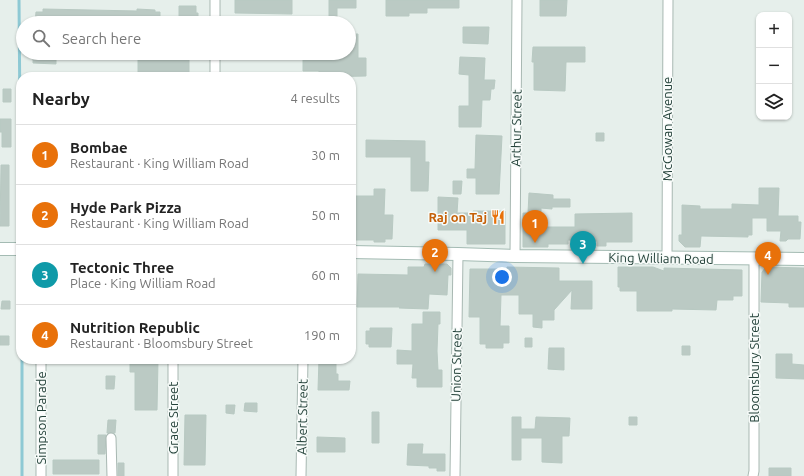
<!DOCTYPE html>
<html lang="en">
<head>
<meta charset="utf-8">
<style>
  :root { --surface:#fff; --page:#f6f6f6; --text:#222; --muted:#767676; --line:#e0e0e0; --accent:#804e3d }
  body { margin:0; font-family:Ubuntu,sans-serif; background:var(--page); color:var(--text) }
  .controls { position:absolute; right:12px; top:12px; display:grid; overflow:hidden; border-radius:8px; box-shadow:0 1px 3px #0004 }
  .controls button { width:36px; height:36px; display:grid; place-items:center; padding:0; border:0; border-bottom:1px solid var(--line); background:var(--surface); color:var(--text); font:20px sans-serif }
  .you { position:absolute; left:502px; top:277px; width:14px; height:14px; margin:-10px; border:3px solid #fff; border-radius:50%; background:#1a73e8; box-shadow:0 0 0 6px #1a73e833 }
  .badge { display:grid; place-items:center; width:26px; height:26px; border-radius:50%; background:var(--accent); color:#fff; font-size:13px; font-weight:700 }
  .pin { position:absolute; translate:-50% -33px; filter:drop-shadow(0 1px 2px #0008) }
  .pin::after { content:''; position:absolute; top:21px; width:14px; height:12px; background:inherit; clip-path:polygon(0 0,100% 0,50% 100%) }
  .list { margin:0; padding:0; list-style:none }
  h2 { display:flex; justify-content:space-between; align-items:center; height:52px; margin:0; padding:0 16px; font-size:17px }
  h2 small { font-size:13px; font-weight:400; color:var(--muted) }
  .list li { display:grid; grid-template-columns:26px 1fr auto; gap:12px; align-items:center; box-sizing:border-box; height:60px; padding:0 16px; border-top:1px solid var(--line) }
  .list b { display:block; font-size:15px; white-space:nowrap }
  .list p { margin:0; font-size:13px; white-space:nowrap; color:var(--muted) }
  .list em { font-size:13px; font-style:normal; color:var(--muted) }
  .icon { flex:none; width:22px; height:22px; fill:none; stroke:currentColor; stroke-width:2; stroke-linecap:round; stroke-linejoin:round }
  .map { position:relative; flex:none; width:804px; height:476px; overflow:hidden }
  .search { position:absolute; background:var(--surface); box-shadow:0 1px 3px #0004; left:16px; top:16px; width:340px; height:44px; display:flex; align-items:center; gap:10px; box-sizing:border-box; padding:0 14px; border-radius:22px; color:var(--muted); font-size:15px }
  .panel { position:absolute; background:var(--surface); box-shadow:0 1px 3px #0004; left:16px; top:72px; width:340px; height:292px; border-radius:16px }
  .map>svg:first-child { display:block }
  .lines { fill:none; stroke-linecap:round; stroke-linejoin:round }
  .stream { stroke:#8ec9d4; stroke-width:3 }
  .building { fill:#bbcac4; stroke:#b8c9c2 }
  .street-casing { stroke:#a8b8b2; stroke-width:11 }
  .secondary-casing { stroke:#a4bbb3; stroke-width:14 }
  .street { stroke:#fff; stroke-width:9 }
  .secondary { stroke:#fff; stroke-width:12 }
  .labels { text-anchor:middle; stroke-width:3; stroke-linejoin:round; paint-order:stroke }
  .street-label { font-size:13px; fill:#24423a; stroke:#f7fbf9 }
  .food-label { font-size:13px; font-weight:bold; fill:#c56008; stroke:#f7fbf9; text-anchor:end }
</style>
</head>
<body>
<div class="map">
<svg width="804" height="476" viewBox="0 0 804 476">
  <rect width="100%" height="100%" fill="#e6efeb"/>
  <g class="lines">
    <path class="stream" d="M 19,0 L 21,241
      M 22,359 L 22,476"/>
  </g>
  <path class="building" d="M 235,0 L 292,0 L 292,14 L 235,13 Z
    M 329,0 L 356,0 L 356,8 L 337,8 L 337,21 L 329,21 Z
    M 386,0 L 459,0 L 459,8 L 427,8 L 427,13 L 409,13 L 409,16 L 386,16 Z
    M 540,0 L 567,0 L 566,16 L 540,16 Z
    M 179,6 L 196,6 L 196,13 L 198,13 L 198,23 L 179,22 Z
    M 43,9 L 137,11 L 137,9 L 155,10 L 155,12 L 160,12 L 160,21 L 159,21 L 159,23 L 35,23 L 36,12 L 43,12 Z
    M 463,27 L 489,27 L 488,44 L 463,43 Z
    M 349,34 L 358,34 L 358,58 L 366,58 L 366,76 L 319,77 L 319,71 L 303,71 L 303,53 L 349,53 Z
    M 533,47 L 585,47 L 585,62 L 566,62 L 565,91 L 534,90 L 534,62 L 532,62 Z
    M 33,53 L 56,53 L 56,64 L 33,63 Z
    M 138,57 L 189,57 L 189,77 L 138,77 Z
    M 460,57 L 485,58 L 484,80 L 495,80 L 494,89 L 491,89 L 490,100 L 482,100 L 481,127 L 459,127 L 459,106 L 469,106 L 469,75 L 459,74 Z
    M 3,89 L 11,89 L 11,102 L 3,102 Z
    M 0,119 L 11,119 L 11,147 L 2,147 L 2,132 L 0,132 Z
    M 596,133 L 604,133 L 604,141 L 596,141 Z
    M 476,135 L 502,136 L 499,194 L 476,194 L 476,178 L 467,178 L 467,169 L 475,169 Z
    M 366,140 L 425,141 L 425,162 L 429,162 L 428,191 L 411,191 L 411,157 L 366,157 Z
    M 1,165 L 9,165 L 9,226 L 0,226 Z
    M 453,181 L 462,181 L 461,194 L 453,194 Z
    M 759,188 L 779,188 L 778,216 L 798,216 L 798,222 L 801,222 L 800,239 L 788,239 L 786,241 L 780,241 L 781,231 L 767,231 L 767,218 L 752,218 L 752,235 L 748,235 L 748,237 L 701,236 L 700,247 L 685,247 L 679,241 L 679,235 L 682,235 L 682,205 L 700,206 L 700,209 L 732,209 L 732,204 L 759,205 Z
    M 374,189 L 385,189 L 384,215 L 393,215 L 392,239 L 385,239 L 385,242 L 374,242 L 374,240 L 351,240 L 351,196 L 374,196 Z
    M 529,193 L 553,195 L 553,199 L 570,199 L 570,207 L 552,207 L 552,209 L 541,208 L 541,227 L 575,227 L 575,214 L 632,213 L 632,242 L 606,242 L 606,246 L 597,246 L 597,241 L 568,240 L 568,244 L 548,244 L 548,247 L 523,247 L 523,213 L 528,213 Z
    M 438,197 L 458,198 L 457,213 L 473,213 L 473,211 L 505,211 L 505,244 L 467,244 L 467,230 L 438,230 Z
    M 425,264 L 447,264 L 451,268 L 451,275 L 448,275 L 447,295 L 429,294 L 428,309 L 399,308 L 400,307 L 357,307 L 358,274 L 408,275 L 408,267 L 424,267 Z
    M 507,267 L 559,268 L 559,281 L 592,281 L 592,309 L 571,309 L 572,290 L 554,310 L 554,320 L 542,320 L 542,328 L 533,327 L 533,314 L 519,314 L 519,295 L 501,295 L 500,326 L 509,326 L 509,343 L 503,343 L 503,348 L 486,348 L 486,344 L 480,344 L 480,317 L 469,317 L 470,269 L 507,269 Z
    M 618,267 L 653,267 L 664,271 L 664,268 L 742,270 L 742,296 L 733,296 L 733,300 L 717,300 L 716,310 L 672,309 L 672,311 L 637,311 L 637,291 L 620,291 L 620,287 L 618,287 Z
    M 766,267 L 804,268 L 804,307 L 789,307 L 789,303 L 761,302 L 762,272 Z
    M 2,301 L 10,301 L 10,309 L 1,309 Z
    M 423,312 L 440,312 L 440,324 L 438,324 L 437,351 L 438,370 L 442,370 L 442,387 L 417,387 L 417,378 L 412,378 L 413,364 L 397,364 L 397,350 L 412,351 L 412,324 L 423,324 Z
    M 370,328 L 392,328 L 391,347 L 369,347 L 369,344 L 366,344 L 366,331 L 370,331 Z
    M 0,336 L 9,336 L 9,345 L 0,345 Z
    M 525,338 L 532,338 L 532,347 L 525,347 Z
    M 682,346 L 690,346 L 690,355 L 682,355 Z
    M 549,348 L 564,348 L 564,370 L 548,369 Z
    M 776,354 L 792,354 L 792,364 L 804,365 L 804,379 L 776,378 Z
    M 319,359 L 336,359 L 336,374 L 338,374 L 338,381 L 350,381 L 349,390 L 318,390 Z
    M 130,360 L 158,360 L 157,410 L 135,410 L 135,372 L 130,372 Z
    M 106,376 L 115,376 L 114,389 L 106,389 Z
    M 245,403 L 257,403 L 257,412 L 244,411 Z
    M 226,405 L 235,405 L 234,414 L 226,413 Z
    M 372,412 L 379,412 L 379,443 L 372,443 Z
    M 185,415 L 206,415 L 205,465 L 184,465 Z
    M 512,417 L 521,417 L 521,429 L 535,429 L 536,417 L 570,418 L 569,436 L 562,436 L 562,463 L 542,462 L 542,438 L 521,438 L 521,460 L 512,460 Z
    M 629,417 L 637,417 L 637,425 L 629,425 Z
    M 108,420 L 116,420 L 115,433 L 107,433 Z
    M 98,435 L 106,435 L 105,454 L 98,454 Z
    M 317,437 L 345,438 L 345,452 L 317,452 Z
    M 408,444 L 423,444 L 422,454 L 445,454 L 445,471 L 437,471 L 437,468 L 429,468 L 429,466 L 407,465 Z
    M 53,460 L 99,460 L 99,474 L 53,474 Z
    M 118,463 L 124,463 L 124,476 L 118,476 Z
    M 769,468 L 791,468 L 791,476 L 769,476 Z"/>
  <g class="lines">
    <defs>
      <path id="street" d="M 215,23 L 215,0
        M 215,77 L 215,53
        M 515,256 L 517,0
        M 667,258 L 668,0
        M 111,438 L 112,476
        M 41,476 L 41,359
        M 173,476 L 173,359
        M 301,476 L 303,359
        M 455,476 L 458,254
        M 753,476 L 754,471 L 754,259"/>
      <path id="secondary" d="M 0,249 L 21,249
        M 351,252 L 458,254 L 515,256 L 804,259"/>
    </defs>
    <use href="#street" class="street-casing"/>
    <use href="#secondary" class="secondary-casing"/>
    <use href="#street" class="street"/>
    <use href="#secondary" class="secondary"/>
  </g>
  <defs>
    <symbol id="restaurant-bare" viewBox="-9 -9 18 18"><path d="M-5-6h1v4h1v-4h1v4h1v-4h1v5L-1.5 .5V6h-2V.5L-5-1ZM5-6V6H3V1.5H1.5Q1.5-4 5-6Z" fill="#e8710a" stroke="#f7fbf9" stroke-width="2.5" paint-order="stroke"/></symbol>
  </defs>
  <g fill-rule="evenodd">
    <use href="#restaurant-bare" x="488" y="207" width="20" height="20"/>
  </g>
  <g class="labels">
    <g class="street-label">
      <text transform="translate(516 128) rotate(-89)" y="5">Arthur Street</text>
      <text transform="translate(667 129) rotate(-90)" y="5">McGowan Avenue</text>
      <text transform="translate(661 258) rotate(1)" y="5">King William Road</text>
      <text transform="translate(456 365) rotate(-89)" y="5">Union Street</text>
      <text transform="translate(754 368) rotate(-90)" y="5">Bloomsbury Street</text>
      <text transform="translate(302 417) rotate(-89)" y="5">Albert Street</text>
      <text transform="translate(41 418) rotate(-90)" y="5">Simpson Parade</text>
      <text transform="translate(173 418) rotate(-90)" y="5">Grace Street</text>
    </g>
    <g class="food-label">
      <text x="487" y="222">Raj on Taj</text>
    </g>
  </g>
</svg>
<div class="controls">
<button>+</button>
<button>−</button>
<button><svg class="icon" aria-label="layers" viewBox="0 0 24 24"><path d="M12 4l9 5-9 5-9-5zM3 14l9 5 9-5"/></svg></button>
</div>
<div class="you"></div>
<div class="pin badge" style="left:535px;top:243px;background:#e8710a">1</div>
<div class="pin badge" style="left:435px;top:272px;background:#e8710a">2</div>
<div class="pin badge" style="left:583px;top:264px;background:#0f9aa8">3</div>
<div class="pin badge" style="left:768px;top:275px;background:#e8710a">4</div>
<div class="search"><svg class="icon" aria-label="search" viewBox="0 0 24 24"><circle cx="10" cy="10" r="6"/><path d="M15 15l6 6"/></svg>Search here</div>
<section class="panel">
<h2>Nearby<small>4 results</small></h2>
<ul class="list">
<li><span class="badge" style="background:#e8710a">1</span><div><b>Bombae</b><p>Restaurant · King William Road</p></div><em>30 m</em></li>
<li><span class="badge" style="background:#e8710a">2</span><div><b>Hyde Park Pizza</b><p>Restaurant · King William Road</p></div><em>50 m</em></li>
<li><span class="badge" style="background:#0f9aa8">3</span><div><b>Tectonic Three</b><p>Place · King William Road</p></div><em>60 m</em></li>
<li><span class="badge" style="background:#e8710a">4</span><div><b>Nutrition Republic</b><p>Restaurant · Bloomsbury Street</p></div><em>190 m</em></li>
</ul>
</section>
</div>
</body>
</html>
